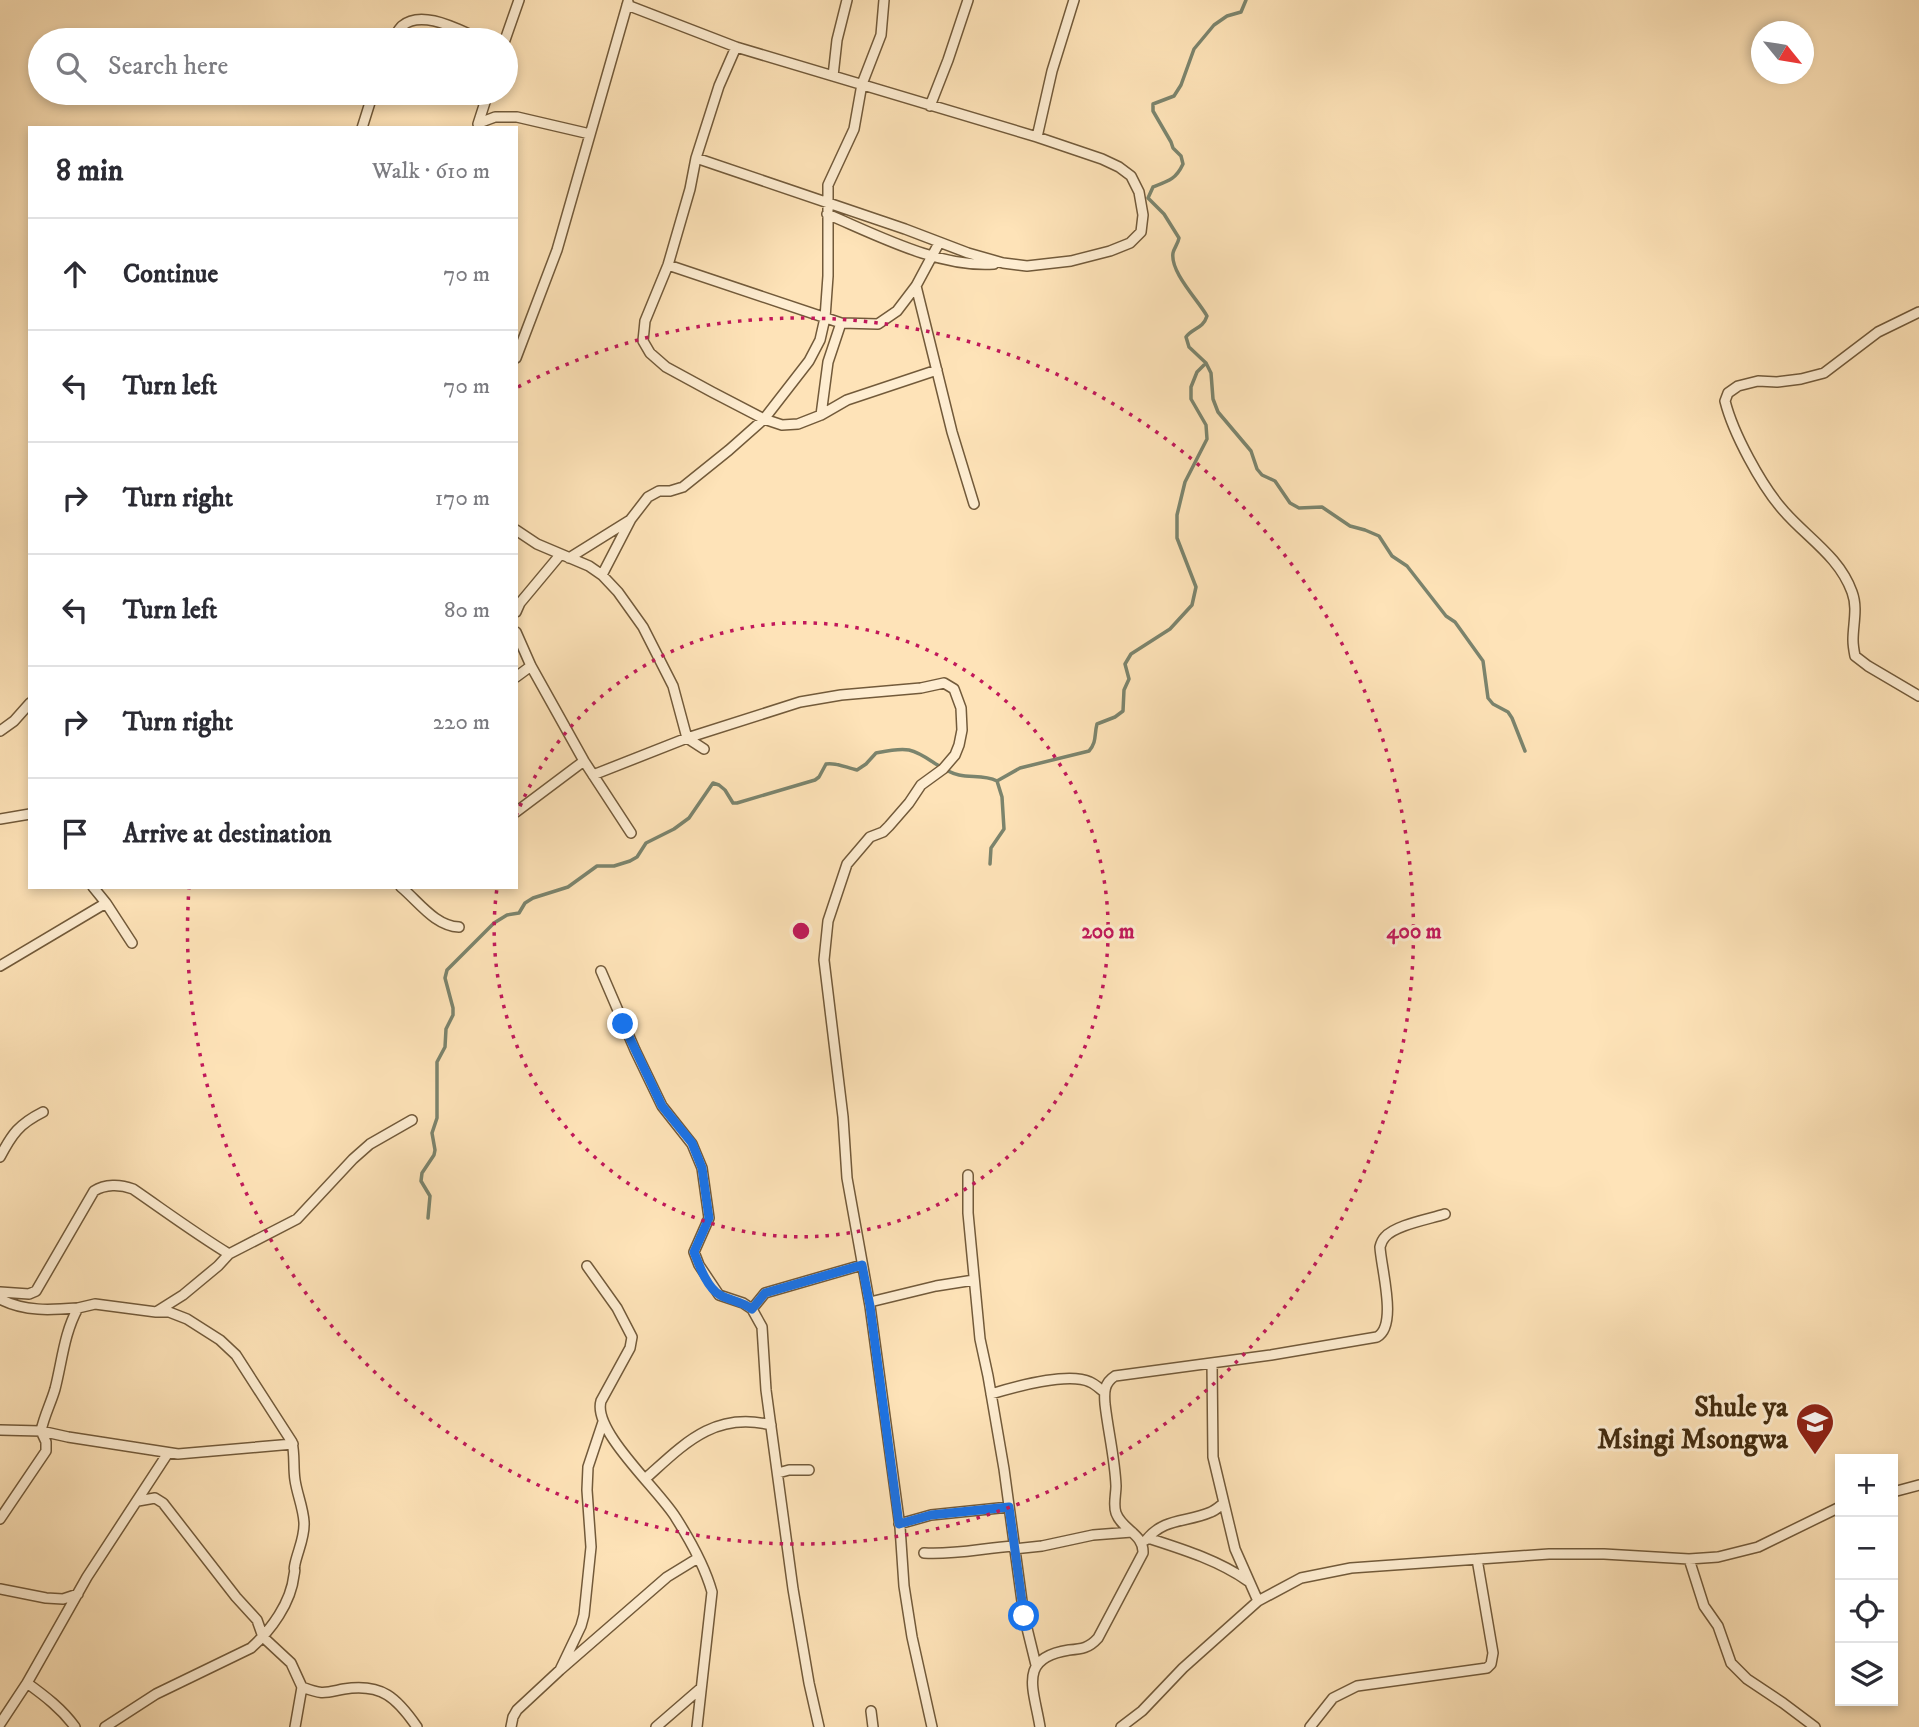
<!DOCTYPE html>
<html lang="en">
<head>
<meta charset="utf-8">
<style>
  :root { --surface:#fff; --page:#f7f7f7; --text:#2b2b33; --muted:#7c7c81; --line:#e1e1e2 }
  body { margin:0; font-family:"IM FELL DW Pica",serif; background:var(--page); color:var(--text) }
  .controls { position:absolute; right:21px; bottom:21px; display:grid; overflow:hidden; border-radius:0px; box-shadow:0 4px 10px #0003 }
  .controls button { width:63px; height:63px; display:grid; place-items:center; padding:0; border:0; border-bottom:2px solid var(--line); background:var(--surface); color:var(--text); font:35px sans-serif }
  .compass { position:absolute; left:1751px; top:21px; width:63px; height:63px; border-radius:50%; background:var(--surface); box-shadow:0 4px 10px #0003; rotate:120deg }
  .stop { position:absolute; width:21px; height:21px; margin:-16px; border:5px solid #1a73e8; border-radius:50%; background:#fff }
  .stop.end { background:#1a73e8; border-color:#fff; box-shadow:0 2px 7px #0008 }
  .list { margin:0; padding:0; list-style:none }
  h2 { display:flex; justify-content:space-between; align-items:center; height:91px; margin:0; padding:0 28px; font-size:30px }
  h2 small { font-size:23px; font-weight:400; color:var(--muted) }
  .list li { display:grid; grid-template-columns:46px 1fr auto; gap:21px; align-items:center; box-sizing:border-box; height:112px; padding:0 28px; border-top:2px solid var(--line) }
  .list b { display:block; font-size:26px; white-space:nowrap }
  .list em { font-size:23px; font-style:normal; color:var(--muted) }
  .icon { flex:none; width:38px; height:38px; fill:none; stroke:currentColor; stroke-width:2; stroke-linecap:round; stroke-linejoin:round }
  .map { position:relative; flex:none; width:1919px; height:1727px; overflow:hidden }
  .search { position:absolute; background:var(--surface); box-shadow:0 4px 10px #0003; left:28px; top:28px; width:490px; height:77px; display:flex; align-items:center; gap:18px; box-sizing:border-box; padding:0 24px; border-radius:38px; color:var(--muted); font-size:26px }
  .panel { position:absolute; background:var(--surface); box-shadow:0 4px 10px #0003; left:28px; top:126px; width:490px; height:763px; border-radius:0px }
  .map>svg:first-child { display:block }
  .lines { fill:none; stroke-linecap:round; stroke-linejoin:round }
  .stream { stroke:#7b846d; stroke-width:3.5 }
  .minor-casing { stroke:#725a3a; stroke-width:12 }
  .minor { stroke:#feedd1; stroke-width:9 }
  .route { stroke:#1a73e8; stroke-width:9 }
  .ring { fill:none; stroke:#c2185b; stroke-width:3.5; stroke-dasharray:3.5 7 }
  .labels { text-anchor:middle; stroke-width:6; stroke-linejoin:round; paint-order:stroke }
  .poi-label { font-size:28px; font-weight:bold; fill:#432c10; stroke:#feedd1; text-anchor:end }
  .centre { fill:#c2185b; stroke:#feedd1; stroke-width:3.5 }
  .ring-label { font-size:21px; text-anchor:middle; font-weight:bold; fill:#c2185b; stroke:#feedd1; stroke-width:6; stroke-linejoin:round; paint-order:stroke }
</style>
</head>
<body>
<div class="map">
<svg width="1919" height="1727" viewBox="0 0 1919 1727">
  <rect width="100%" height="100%" fill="#fee3b8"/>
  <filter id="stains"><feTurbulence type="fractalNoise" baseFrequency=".00286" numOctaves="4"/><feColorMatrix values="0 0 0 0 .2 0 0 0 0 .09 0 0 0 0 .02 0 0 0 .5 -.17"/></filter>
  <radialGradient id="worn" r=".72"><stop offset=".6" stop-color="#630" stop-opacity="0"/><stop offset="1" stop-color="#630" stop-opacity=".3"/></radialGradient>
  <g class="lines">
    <path class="stream" d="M 1246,0 L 1241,12 L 1227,16 L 1214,25 L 1194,49 L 1181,85 L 1174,96 L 1153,104 L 1153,111 L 1171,142 L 1173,148 L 1181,156 L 1183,164 C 1176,179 1169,181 1153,187 L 1148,198 L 1164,214 L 1179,238 C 1178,244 1174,248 1173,253 C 1170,272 1198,300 1207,316 C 1203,329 1192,328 1186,337 L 1189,347 L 1206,363 L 1211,373 L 1213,399 L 1218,412 L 1251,451 L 1257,469 L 1262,475 L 1275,481 L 1290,503 L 1299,508 L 1322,507 L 1350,526 L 1365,530 L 1379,536 L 1392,556 L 1407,566 L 1446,616 L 1455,622 L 1483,661 L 1488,698 L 1493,704 L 1508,712 L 1512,718 L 1525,751
      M 997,781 L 1020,768 L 1089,751 C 1097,742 1094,735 1097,724 L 1115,717 L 1123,711 L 1124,690 L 1129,679 L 1125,664 L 1131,654 L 1170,629 L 1192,605 L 1196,587 L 1177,538 L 1177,515 L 1185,482 L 1207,439 L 1206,425 L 1191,399 L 1191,387 L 1197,372 L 1206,363
      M 428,1218 L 430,1196 L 421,1181 L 422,1173 L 434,1155 L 435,1150 L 432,1133 L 437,1118 L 437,1062 L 445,1047 L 446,1029 L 453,1015 L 453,1008 L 445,978 L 447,970 L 494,923 L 507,915 L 519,913 L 525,903 L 533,898 L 568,887 L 597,866 L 614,866 L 630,861 L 637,857 L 646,843 L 674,829 L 689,818 L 713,783 L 719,785 L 725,790 L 733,803 L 737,803 L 815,780 L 819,777 L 826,764 C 836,762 847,768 857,770 L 866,764 L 876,753 C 886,751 899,748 909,750 C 927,754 940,771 959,775 C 972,778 984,774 997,781 L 1002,797 L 1004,829 L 991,848 L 990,864"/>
    <defs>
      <path id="minor" d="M 627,5 L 736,47 L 1037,137 L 1102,159 L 1119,167 L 1131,176 L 1139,192 L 1143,215 L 1141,232 L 1130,243 L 1110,251 L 1071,261 L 1027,266 L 1003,263 L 968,253 L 905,229 L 696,158
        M 392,40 C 395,36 398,30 402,26 C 423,8 462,32 483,40
        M 505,40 L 519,0
        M 736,47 L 719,86 L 696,158 L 690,189 L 668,265 L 645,321 L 643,341 L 650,353 L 666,367 L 712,392 L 764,419 L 782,425 L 798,424 L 821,415 L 847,400 L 937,370
        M 833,76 L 837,40 L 847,0
        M 930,106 L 948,60 L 968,0
        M 479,123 L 495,117 L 517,117 L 590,134
        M 478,124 L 488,93
        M 362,128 L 373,93
        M 1037,137 L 1052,71 L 1074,0
        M 827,214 C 877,235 939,268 994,264
        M 668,265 L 841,323 L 878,324 L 897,311 L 916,286 L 939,243
        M 916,286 L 952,432 L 974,504
        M 1919,312 L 1878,332 L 1824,373 L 1801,379 L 1777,382 L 1758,381 L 1738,386 L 1728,393 L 1725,401 C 1733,433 1761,485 1783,510 C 1806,537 1839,556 1852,592 C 1858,608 1853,624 1853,640 C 1853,645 1854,651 1855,656 L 1868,666 L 1919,696
        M 516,358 L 557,250 L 628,2
        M 821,415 L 828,362 L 841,323
        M 516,530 L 537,544 L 589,566 L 602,575 L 618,592 L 643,627 L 673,686 L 687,738 L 704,749
        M 569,558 L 630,520
        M 602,575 L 631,519 L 648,497 L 659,491 L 670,491 L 683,487 L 729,450 L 764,419 L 809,361 L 820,340 L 825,318 L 828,276 L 828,185 L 854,129 L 862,84 L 881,35 L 884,0
        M 516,612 L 520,603 L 560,555
        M 516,632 L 531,666 L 584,761 L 631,833
        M 516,677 L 531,666
        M 0,731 L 14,721 L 30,703
        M 593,775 L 687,738 L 800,702 L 841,695 L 921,688 L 944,683 L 954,689 L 961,708 L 962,730 L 959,745 L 955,755 L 943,769 L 921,785 L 909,803 L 889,826 L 883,832 L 870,837 L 847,864 L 828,921 L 824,960 L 843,1117 L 847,1178 L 870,1306 L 900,1527 L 904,1586 L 912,1637 L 932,1727
        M 516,812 L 584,761
        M 0,819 L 30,814
        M 93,887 L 106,903 L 132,943
        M 401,887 C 419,902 435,926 459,927
        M 0,966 L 106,903
        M 601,971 L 635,1050 L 662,1106 L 692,1144 L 702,1168 L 709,1218 L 694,1252 L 699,1265 L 719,1295 L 743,1303 L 752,1309 L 762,1327 L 766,1390 L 793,1589 L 809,1683 L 819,1727
        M 0,1157 C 12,1134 19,1124 43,1112
        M 968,1175 L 968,1213 L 980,1339 L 988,1376 L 1004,1469 L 1024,1616 L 1036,1665
        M 587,1266 L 617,1308 L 632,1337 L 630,1348 L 601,1401 C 592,1431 660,1491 676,1518 C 690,1540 705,1567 712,1592 L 697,1727
        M 0,1292 L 29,1294 L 36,1291 L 94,1191 C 105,1184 120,1184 133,1189 C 165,1211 196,1234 229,1254
        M 0,1299 C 25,1312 51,1310 78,1308
        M 870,1302 L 936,1286 L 974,1280
        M 752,1309 L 765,1293 L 862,1265
        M 1212,1363 L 1213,1457 L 1235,1549 L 1258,1601
        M 991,1394 C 1014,1387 1068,1372 1090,1382 C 1095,1384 1100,1389 1104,1392
        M 0,1430 L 41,1431 L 68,1437 L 178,1454 L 293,1444
        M 778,1473 L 789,1470 L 809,1470
        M 645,1479 C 684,1444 714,1411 771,1425
        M 1893,1492 L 1919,1485
        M 138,1501 L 155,1498 L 163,1503 L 236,1597 L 257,1620 L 263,1637 L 291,1663 L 302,1687 L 295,1727
        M 0,1519 L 46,1451 L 46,1442 L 41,1431 C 44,1416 51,1403 55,1389 C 62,1362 64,1333 78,1308 L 95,1304 L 156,1312 L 183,1295 L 218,1266 L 229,1254 L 297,1219 L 353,1159 L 370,1144 L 412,1120
        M 899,1524 L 931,1515 L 1009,1507
        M 1148,1538 C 1182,1549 1218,1560 1248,1581
        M 1146,1540 C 1165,1517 1186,1523 1211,1512 C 1216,1510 1220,1506 1224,1503
        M 1014,1549 L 1042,1546 L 1093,1535 L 1132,1532
        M 924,1553 C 955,1555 983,1548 1014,1546
        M 1689,1559 L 1704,1606 L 1718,1626 L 1731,1663 L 1747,1679 L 1783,1703 L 1815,1727
        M 0,1589 L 46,1598 L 63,1599 L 78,1594
        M 560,1670 L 581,1626 L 584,1615 L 591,1547 L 587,1490 L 588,1467 L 603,1422
        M 27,1683 C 45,1696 62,1709 75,1727
        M 302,1687 C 323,1695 324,1693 344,1689 C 382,1683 397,1698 417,1727
        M 871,1711 L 873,1727
        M 0,1724 L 27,1683 L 87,1577 L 168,1453
        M 105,1727 L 156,1694 L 251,1648 C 271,1630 291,1603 294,1575 C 296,1565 293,1574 295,1564 C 298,1550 305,1537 304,1522 C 303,1507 297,1494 295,1480 C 293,1467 295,1455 292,1442 L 236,1355 L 220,1340 L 187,1319 L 169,1312 L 158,1312
        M 511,1727 L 513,1717 L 517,1710 L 560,1670 L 667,1577 L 698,1558
        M 656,1727 L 701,1688
        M 1040,1727 C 1034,1689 1017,1658 1069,1650 C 1082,1649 1089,1648 1098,1638 L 1143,1553 C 1144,1534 1122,1530 1116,1513 C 1113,1505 1116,1495 1116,1486 C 1115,1459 1108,1431 1105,1404 C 1104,1392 1104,1383 1115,1376 L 1271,1355 L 1377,1337 C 1398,1326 1381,1268 1380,1247 C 1381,1243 1382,1240 1385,1237 C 1395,1225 1430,1219 1445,1214
        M 1121,1727 L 1142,1711 L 1183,1668 L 1258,1601 L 1301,1578 L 1351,1568 L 1549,1554 L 1604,1554 L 1689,1559 L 1718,1557 L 1758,1547 L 1840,1507
        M 1310,1727 L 1333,1698 L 1357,1686 L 1487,1668 L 1491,1664 L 1493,1653 L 1477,1559"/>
    </defs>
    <use href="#minor" class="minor-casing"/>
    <use href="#minor" class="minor"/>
  </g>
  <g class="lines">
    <path class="route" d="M 623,1024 L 662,1106 L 692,1143 L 702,1168 L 709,1218 L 694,1252 C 699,1265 707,1288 720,1295 C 731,1301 741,1301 752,1309 L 765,1293 L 862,1265 L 870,1306 L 899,1524 L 931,1515 L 1009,1507 L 1024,1616"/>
  </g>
  <g class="ring">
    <path d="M516 816A307 307 0 1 1 497 888"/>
    <path d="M518 387A613 613 0 1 1 189 888"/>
  </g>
  <defs>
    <symbol id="school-pin" viewBox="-11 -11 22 30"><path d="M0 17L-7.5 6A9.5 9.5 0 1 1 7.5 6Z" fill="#8f2418" stroke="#feedd1"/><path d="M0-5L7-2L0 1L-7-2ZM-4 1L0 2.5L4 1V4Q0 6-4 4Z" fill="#fff"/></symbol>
  </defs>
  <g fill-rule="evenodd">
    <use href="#school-pin" x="1793" y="1400" width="44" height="60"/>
  </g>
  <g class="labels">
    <g class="poi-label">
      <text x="1788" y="1416">Shule ya<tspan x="1788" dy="32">Msingi Msongwa</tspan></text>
    </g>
  </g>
  <circle cx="801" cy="931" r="10" class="centre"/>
  <g class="ring-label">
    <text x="1108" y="938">200 m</text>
    <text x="1414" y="938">400 m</text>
  </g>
  <rect width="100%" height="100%" filter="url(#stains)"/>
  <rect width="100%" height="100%" fill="url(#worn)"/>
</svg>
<div class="controls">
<button>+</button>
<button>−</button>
<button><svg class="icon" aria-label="locate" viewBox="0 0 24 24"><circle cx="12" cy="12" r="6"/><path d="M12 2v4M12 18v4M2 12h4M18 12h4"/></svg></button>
<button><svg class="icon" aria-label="layers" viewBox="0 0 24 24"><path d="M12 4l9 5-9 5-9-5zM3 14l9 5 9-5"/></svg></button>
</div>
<svg class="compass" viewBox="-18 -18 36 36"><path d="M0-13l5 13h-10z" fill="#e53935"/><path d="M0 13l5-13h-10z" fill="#7c7c81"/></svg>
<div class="stop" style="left:1024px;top:1616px"></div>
<div class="stop end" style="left:623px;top:1024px"></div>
<div class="search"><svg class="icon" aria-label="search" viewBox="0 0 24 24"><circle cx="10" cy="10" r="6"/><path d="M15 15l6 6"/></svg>Search here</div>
<section class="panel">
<h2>8 min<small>Walk · 610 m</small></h2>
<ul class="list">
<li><svg class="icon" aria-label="ahead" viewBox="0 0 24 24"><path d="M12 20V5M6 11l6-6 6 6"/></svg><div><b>Continue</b></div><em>70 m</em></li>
<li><svg class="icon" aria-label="left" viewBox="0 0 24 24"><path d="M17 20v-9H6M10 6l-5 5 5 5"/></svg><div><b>Turn left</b></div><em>70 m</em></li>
<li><svg class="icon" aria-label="right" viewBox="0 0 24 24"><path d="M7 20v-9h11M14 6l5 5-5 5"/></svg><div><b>Turn right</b></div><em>170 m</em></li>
<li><svg class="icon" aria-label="left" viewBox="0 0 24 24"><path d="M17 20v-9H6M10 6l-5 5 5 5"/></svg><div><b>Turn left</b></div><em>80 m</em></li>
<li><svg class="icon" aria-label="right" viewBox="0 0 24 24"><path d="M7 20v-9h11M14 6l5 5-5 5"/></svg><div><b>Turn right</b></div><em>220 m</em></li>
<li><svg class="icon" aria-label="arrive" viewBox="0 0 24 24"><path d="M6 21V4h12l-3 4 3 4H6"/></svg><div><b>Arrive at destination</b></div></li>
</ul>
</section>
</div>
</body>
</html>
